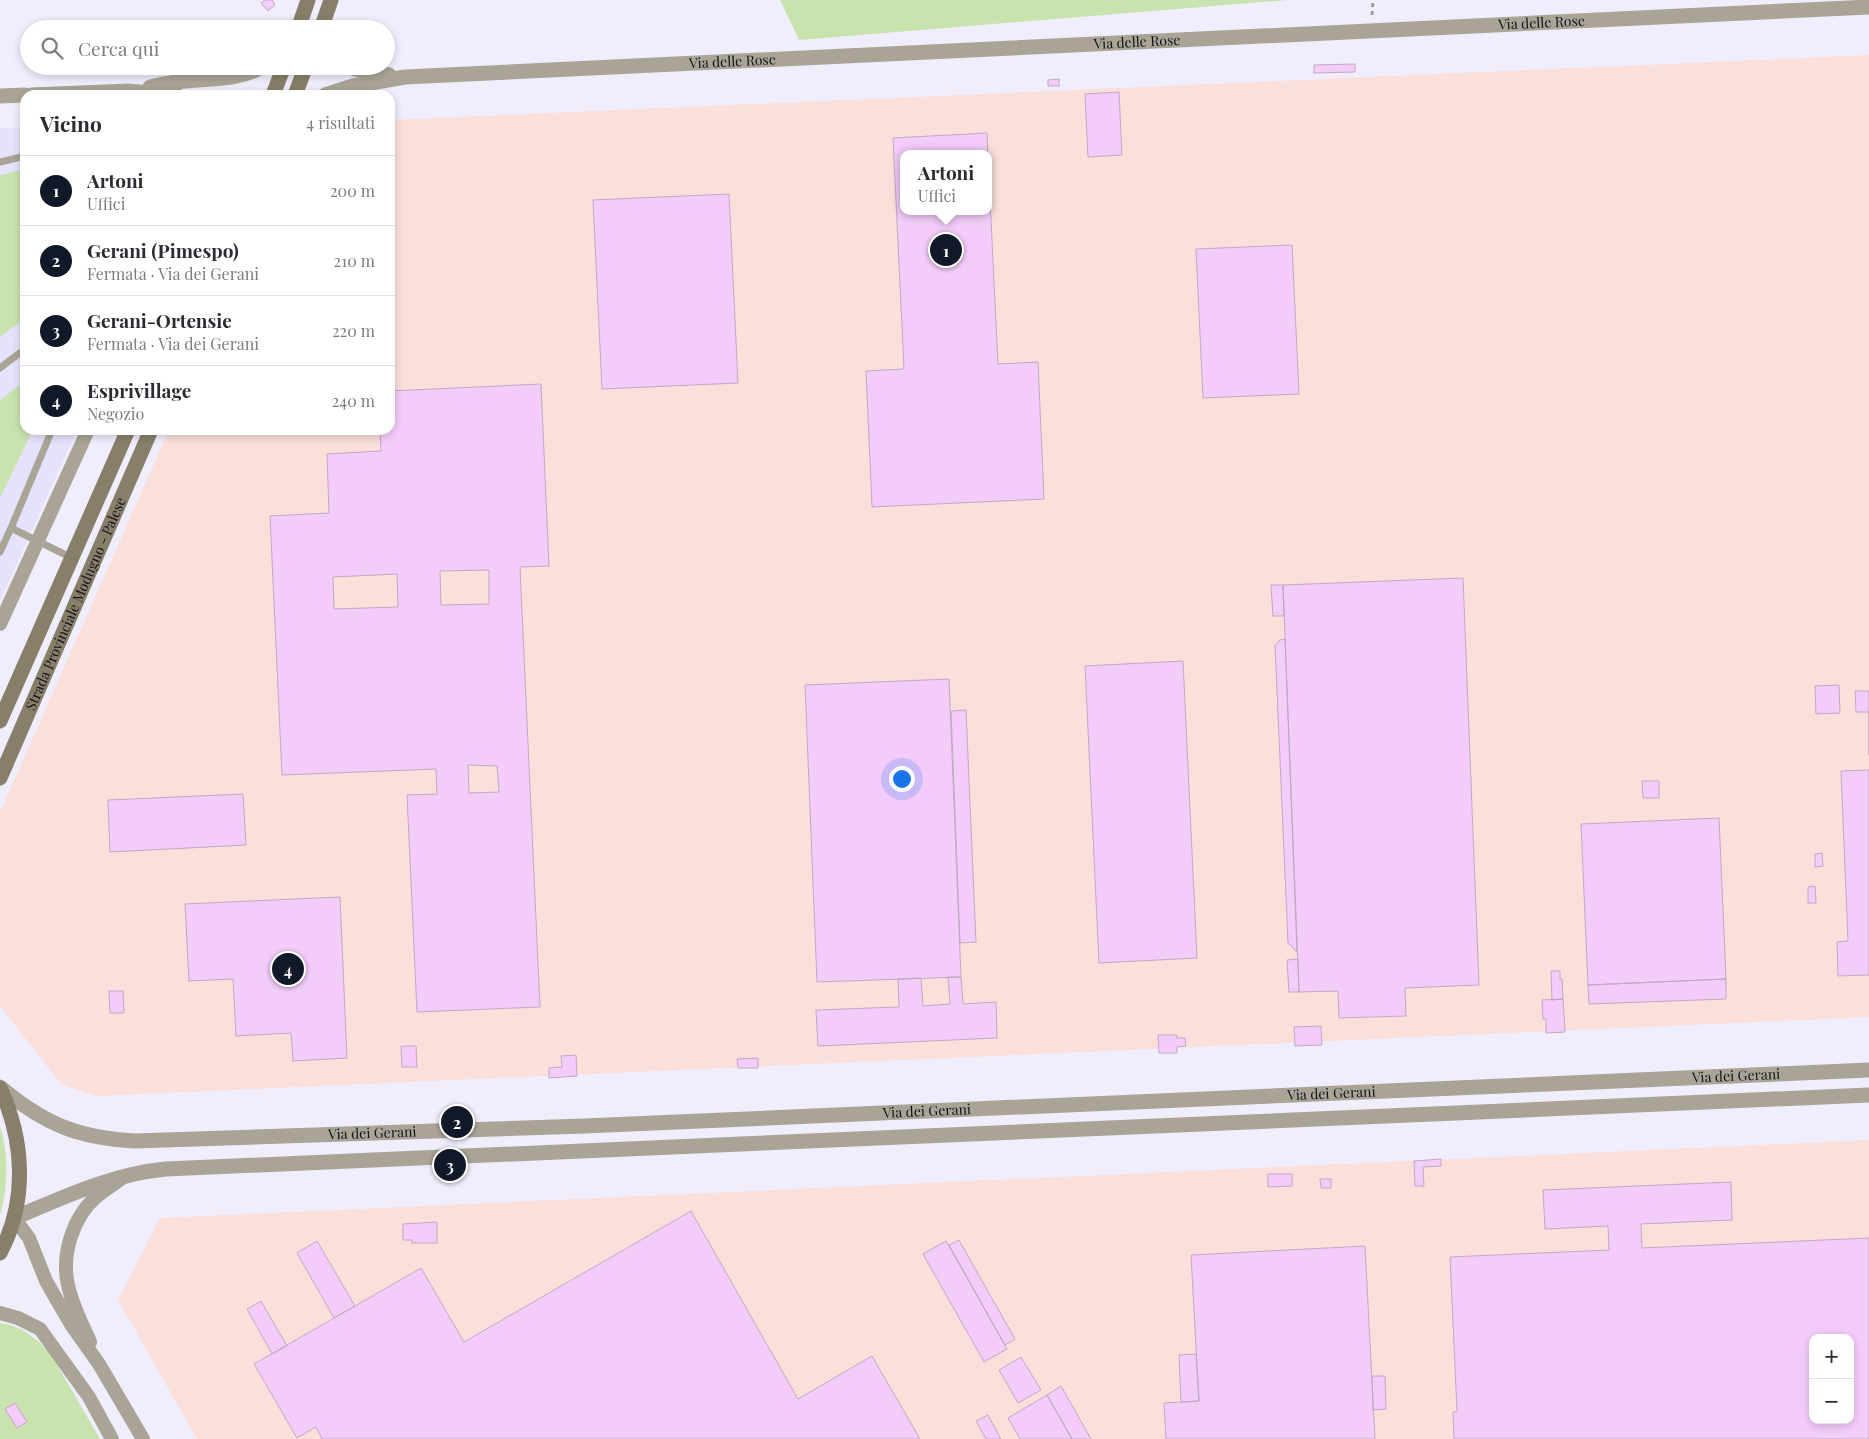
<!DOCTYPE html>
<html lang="it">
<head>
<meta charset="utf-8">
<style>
  :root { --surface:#fff; --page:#f2f2f3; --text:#2b2b33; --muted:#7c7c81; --line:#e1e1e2; --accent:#111827 }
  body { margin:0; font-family:"Playfair Display",serif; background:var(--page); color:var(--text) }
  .controls { position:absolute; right:15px; bottom:15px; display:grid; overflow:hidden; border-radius:10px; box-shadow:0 2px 8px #0003 }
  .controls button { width:45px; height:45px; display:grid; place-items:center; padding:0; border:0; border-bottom:1px solid var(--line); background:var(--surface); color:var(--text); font:25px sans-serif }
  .you { position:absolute; left:901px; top:778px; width:18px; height:18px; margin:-12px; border:4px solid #fff; border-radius:50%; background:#1a73e8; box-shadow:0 0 0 8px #1a73e833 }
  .badge { display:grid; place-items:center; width:32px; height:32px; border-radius:50%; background:var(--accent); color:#fff; font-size:16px; font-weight:700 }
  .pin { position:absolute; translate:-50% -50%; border:2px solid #fff; box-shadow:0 1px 5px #0006 }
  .popup { position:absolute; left:900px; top:150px; width:92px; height:65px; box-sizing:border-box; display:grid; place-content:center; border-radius:10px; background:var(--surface); filter:drop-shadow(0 1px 4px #0005); font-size:16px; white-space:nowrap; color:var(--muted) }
  .popup b { font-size:19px; color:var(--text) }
  .popup::after { content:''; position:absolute; left:50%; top:100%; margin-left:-10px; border:10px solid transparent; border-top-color:var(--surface) }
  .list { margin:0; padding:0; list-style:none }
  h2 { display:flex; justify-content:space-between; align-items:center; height:65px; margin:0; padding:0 20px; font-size:21px }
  h2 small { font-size:16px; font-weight:400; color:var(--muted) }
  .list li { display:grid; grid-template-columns:32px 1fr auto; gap:15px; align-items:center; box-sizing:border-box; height:70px; padding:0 20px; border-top:1px solid var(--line) }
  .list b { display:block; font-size:19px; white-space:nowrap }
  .list p { margin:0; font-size:16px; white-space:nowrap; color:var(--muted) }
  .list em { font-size:16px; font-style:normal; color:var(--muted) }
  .icon { flex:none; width:28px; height:28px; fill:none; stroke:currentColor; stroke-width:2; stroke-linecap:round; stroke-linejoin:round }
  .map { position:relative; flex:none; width:1869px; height:1439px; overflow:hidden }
  .search { position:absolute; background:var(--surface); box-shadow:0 2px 8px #0003; left:20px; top:20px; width:375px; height:55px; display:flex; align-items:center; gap:12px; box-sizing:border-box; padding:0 18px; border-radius:28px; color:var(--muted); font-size:19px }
  .panel { position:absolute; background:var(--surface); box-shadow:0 2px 8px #0003; left:20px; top:90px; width:375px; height:345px; border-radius:15px }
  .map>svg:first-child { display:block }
  .built { fill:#e5e2fc }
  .industrial { fill:#fadfdb; fill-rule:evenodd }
  .green { fill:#c9e3af }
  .building { fill:#f3ccfa; stroke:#c0a8c5; fill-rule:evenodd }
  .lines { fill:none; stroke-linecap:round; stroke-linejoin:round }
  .path { stroke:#9a98a6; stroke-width:3; stroke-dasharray:4 4; stroke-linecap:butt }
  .service { stroke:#a9a495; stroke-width:7 }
  .minor { stroke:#a9a495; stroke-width:14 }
  .tertiary { stroke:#a9a495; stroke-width:15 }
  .secondary { stroke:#877f69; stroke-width:15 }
  .labels { text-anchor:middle; stroke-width:5; stroke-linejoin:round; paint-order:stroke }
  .street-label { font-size:14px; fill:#13111d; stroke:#fff }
</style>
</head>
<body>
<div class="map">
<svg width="1869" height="1439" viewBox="0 0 1869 1439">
  <rect width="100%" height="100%" fill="#f0eefd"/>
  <path class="built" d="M 25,127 L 25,430 L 77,430 L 0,601 L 0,128 Z"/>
  <path class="industrial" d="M 1869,55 L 1869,1017 L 97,1096 L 61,1084 L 0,1006 L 0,812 L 169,430 L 390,430 L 390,120 ZM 904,154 L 988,154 L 988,211 L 904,211 Z
    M 1869,1140 L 1869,1439 L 197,1439 L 118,1300 L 160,1218 ZM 1813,1338 L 1850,1338 L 1850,1420 L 1813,1420 Z"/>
  <path class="green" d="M 780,0 L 1287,0 L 799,40 Z
    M 25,169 L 25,318 L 0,337 L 0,175 Z
    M 25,381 L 25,430 L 33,430 L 0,498 L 0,400 Z
    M 0,1126 C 9,1154 8,1187 0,1215 Z
    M 0,1323 C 23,1326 38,1339 52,1356 L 100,1439 L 0,1439 Z"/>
  <path class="building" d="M 265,0 L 272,0 L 275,5 L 268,11 L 261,3 Z
    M 1355,64 L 1355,72 L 1314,73 L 1314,65 Z
    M 1059,79 L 1059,86 L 1048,86 L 1048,80 Z
    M 1119,92 L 1122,155 L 1088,157 L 1085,94 Z
    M 987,133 L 988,154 L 904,154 L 904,211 L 988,211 L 988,157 L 998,364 L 1038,362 L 1044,499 L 872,507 L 866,371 L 904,369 L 893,138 Z
    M 729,194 L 738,383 L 602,389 L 593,200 Z
    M 1292,245 L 1299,394 L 1203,398 L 1196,249 Z
    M 541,384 L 549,566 L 520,567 L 540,1007 L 417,1012 L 407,795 L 437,794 L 436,769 L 282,775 L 270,516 L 329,513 L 327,454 L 381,451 L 380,430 L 390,430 L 390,391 ZM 489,570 L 489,604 L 441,605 L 440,571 ZM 397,574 L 398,607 L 334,609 L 333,577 ZM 468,765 L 497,766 L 499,792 L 469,793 Z
    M 1463,578 L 1479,985 L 1405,988 L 1406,1016 L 1339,1018 L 1338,991 L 1299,992 L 1283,585 Z
    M 1271,585 L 1283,585 L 1284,616 L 1273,616 Z
    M 1285,639 L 1297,952 L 1288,943 L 1275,645 L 1280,640 Z
    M 1183,661 L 1197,958 L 1099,963 L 1085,666 Z
    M 949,679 L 961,977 L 817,982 L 805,685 Z
    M 1839,685 L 1840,713 L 1816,714 L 1815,686 Z
    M 1855,691 L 1869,691 L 1869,755 L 1869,712 L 1856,712 Z
    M 966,710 L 976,942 L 960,943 L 951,711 Z
    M 1869,770 L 1869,975 L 1838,976 L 1837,942 L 1848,941 L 1841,771 Z
    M 1642,781 L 1659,781 L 1659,798 L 1643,798 Z
    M 243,794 L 246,845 L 110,852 L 108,800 Z
    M 1719,818 L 1726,979 L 1588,985 L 1581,824 Z
    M 1822,853 L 1823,866 L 1815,867 L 1815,854 Z
    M 1815,886 L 1816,903 L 1808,903 L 1808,887 Z
    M 340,897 L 347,1058 L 293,1061 L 291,1033 L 236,1036 L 233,979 L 189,981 L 185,904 Z
    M 1298,959 L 1299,992 L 1289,992 L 1287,960 Z
    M 1551,971 L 1560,971 L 1560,979 L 1562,979 L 1563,999 L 1552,1000 Z
    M 948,977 L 961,977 L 963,1004 L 996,1002 L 997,1038 L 818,1046 L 816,1010 L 899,1007 L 898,979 L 921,978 L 923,1006 L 950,1004 Z
    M 1726,979 L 1726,999 L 1589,1004 L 1588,985 Z
    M 109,991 L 123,991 L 124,1013 L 110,1013 Z
    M 1563,999 L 1565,1032 L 1546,1033 L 1546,1019 L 1543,1019 L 1542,1000 Z
    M 1321,1026 L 1322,1045 L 1295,1046 L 1294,1027 Z
    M 1158,1035 L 1177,1035 L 1177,1038 L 1185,1038 L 1186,1046 L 1177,1047 L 1177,1053 L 1159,1053 Z
    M 401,1046 L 416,1046 L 417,1067 L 402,1067 Z
    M 576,1055 L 577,1076 L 549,1078 L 549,1068 L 562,1067 L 561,1056 Z
    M 758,1058 L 758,1068 L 738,1068 L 737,1059 Z
    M 1441,1159 L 1441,1166 L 1423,1167 L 1424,1186 L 1415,1186 L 1414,1161 Z
    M 1268,1174 L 1292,1174 L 1292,1186 L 1268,1187 Z
    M 1320,1179 L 1331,1179 L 1331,1188 L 1321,1188 Z
    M 1731,1182 L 1732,1220 L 1641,1224 L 1642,1248 L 1869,1238 L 1869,1439 L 1454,1439 L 1453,1412 L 1457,1411 L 1450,1257 L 1609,1250 L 1608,1226 L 1545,1229 L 1543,1190 ZM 1813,1338 L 1850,1338 L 1850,1420 L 1813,1420 Z
    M 691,1211 L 798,1399 L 872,1356 L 920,1439 L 322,1439 L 316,1427 L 297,1438 L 254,1364 L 421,1268 L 464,1342 Z
    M 437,1222 L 437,1243 L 412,1243 L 412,1240 L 403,1240 L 403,1224 Z
    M 959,1240 L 1015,1339 L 1005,1345 L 949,1245 Z
    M 317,1241 L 355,1306 L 334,1318 L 297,1253 Z
    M 946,1241 L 1007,1349 L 984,1362 L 923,1254 Z
    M 1365,1246 L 1375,1439 L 1166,1439 L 1164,1403 L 1199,1401 L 1191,1255 Z
    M 261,1301 L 287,1346 L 272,1354 L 247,1309 Z
    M 1196,1354 L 1199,1401 L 1181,1402 L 1179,1355 Z
    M 1021,1357 L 1041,1390 L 1018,1403 L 999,1370 Z
    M 1372,1376 L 1385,1376 L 1386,1409 L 1373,1410 Z
    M 1061,1386 L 1091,1439 L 1072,1439 L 1047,1395 Z
    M 1047,1395 L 1072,1439 L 1020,1439 L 1008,1418 Z
    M 15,1403 L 27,1422 L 17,1428 L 5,1409 Z
    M 988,1415 L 1001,1439 L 986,1439 L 976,1421 Z"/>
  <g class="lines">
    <path class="path" d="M 1372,15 L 1373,0"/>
    <path class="service" d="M 0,162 L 25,156
      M 0,368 L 25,349
      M 11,528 L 52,430
      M 0,552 L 11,528 L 72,558"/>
    <path class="minor" d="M 0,624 L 88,430
      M 14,1218 L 29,1238 L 46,1281 L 58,1302 L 72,1326 L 99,1364 L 143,1439
      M 0,1313 L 18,1318 L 40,1329 L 89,1397 L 112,1439
      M 90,1342 C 82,1323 72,1305 68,1285 C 61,1255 73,1217 96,1197 C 104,1190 113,1185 121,1179"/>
    <g class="tertiary">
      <path d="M 350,66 L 355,69 L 389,75"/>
      <path d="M 150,87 C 159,85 168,83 177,82 C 205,78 238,82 263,66"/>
      <path d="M 32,95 L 128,91 L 177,95"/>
      <path id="s1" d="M 325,95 L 353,86 L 405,77 L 1869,7"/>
      <path d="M 0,96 L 25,95"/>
      <path id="s2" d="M 0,1087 C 44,1124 78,1138 135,1141 L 584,1126 L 1869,1070"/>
      <path d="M 14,1218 C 64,1197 112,1174 166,1169 L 1869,1095"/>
    </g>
    <g class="secondary">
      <path d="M 298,29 L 308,0"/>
      <path d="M 321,29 L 331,0"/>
      <path d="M 273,95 L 284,66"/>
      <path d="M 295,95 L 306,66"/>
      <path d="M 0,721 L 128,430"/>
      <path id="s3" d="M 0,778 L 151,430"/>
      <path d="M 0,1088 C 24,1140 28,1201 0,1253"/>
    </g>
  </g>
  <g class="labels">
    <g class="street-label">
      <text dy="5" stroke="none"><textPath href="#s1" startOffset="1220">Via delle Rose</textPath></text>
      <text dy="5" stroke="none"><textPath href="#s1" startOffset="815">Via delle Rose</textPath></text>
      <text dy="5" stroke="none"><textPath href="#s1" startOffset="410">Via delle Rose</textPath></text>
      <text dy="5" stroke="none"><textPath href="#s3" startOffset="190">Strada Provinciale Modugno - Palese</textPath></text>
      <text dy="5" stroke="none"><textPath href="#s2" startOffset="1751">Via dei Gerani</textPath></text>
      <text dy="5" stroke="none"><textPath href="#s2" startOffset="1346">Via dei Gerani</textPath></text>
      <text dy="5" stroke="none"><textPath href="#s2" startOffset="941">Via dei Gerani</textPath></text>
      <text dy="5" stroke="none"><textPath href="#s2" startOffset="386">Via dei Gerani</textPath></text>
    </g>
  </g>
</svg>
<div class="controls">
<button>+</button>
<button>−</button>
</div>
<div class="you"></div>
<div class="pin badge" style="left:946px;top:250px">1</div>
<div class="popup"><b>Artoni</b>Uffici</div>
<div class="pin badge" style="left:457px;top:1122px">2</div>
<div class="pin badge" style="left:450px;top:1165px">3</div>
<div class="pin badge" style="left:288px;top:969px">4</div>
<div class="search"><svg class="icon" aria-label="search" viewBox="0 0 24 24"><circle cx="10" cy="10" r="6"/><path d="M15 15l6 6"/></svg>Cerca qui</div>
<section class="panel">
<h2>Vicino<small>4 risultati</small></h2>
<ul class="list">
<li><span class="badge">1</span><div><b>Artoni</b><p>Uffici</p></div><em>200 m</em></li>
<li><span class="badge">2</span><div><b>Gerani (Pimespo)</b><p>Fermata · Via dei Gerani</p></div><em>210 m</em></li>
<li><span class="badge">3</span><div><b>Gerani-Ortensie</b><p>Fermata · Via dei Gerani</p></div><em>220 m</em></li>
<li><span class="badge">4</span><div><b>Esprivillage</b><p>Negozio</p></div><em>240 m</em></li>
</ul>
</section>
</div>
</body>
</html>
